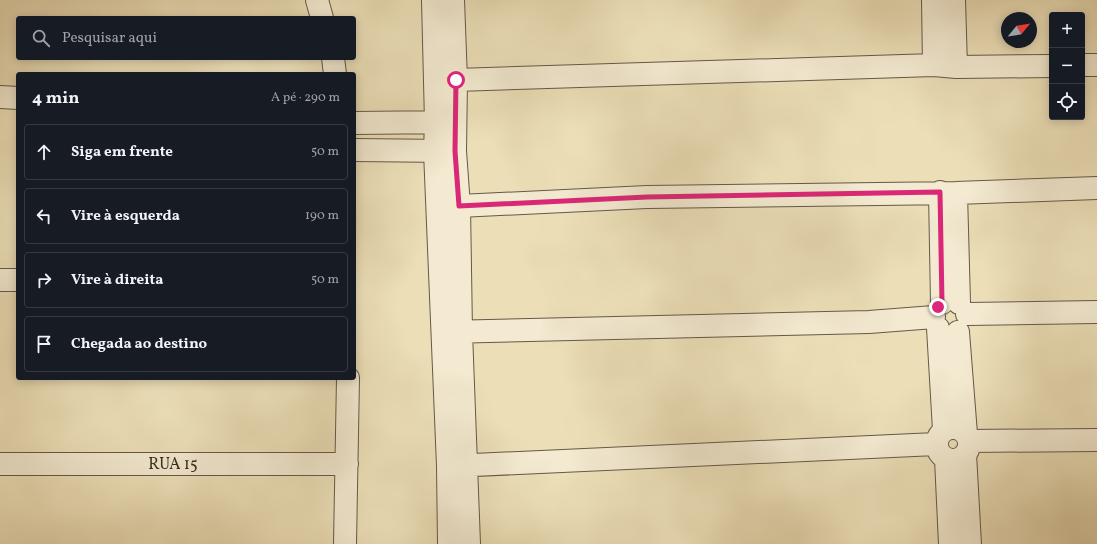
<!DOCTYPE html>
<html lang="pt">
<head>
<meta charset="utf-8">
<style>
  :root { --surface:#171b24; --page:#242831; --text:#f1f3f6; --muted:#9ea1a6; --line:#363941 }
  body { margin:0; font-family:Vollkorn,serif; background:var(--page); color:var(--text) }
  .controls { position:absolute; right:12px; top:12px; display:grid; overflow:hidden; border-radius:4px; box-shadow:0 2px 10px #0003 }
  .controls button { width:36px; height:36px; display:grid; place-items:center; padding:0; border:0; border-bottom:1px solid var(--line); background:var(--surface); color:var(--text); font:20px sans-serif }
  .compass { position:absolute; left:1001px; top:12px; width:36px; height:36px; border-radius:50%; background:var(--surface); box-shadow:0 2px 10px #0003; rotate:60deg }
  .stop { position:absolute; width:12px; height:12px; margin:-9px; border:3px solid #db2777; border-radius:50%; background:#fff }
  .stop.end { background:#db2777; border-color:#fff; box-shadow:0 1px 4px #0008 }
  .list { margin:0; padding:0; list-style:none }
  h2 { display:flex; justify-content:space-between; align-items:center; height:52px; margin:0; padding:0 16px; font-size:17px }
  h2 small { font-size:13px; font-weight:400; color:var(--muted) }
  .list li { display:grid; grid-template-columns:26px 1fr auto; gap:12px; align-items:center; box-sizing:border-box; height:56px; margin:0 8px 8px; padding:0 8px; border:1px solid var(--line); border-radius:4px }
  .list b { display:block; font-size:15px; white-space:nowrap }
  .list em { font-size:13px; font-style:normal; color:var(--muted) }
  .icon { flex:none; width:22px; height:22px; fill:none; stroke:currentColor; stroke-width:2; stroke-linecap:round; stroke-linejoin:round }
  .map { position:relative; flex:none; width:1097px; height:544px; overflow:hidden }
  .search { position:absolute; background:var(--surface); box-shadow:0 2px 10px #0003; left:16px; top:16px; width:340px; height:44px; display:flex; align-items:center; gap:10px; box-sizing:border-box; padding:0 14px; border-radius:4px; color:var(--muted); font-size:15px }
  .panel { position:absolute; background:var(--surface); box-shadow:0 2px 10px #0003; left:16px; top:72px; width:340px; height:308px; border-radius:4px }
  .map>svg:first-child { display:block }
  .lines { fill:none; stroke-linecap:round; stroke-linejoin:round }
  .minor-casing { stroke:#655948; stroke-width:24 }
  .minor { stroke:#f3ead1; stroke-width:22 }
  .route { stroke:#db2777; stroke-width:5 }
  .labels { text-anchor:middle; stroke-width:3; stroke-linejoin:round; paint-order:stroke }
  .street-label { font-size:16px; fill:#382c23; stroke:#f3ead1 }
</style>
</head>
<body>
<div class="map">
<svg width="1097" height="544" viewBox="0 0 1097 544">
  <rect width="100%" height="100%" fill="#ecdfb8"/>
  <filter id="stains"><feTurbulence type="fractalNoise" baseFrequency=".005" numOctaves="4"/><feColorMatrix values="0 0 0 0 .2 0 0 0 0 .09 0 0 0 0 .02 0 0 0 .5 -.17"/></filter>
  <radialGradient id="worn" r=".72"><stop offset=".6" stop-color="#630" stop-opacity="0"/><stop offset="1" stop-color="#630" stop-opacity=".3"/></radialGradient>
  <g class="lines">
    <defs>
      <path id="minor" d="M 317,0 L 322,18
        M 433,0 L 436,122 L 435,151 L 448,466 L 449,544
        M 453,0 L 456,80 L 455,151 L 459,206 L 461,332 L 469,544
        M 933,0 L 934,65
        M 954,0 L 956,67
        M 333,58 L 335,74
        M 1082,65 L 1097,65
        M 456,80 L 934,65 L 956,67 L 1052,66
        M 0,97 L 18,98
        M 354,123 L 451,122
        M 354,150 L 449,151
        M 940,192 L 942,303
        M 956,193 L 959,303
        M 459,206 L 647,197 L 956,193 L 1097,188
        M 0,280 L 18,280
        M 967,314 L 1097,312
        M 938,328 L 944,430
        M 446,332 L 869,322 L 934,317
        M 958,332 L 966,434
        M937 444a16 16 0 1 1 32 0a16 16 0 1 1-32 0Z
        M 969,441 L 1097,440
        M 965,454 L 970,544
        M 946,459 L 950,544
        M 0,464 L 347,464
        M 452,466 L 936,444
        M 345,544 L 348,378"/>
    </defs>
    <use href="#minor" class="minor-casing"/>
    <use href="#minor" class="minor"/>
  </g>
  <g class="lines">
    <path class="route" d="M 456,80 L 455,151 L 459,206 L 647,197 L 940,192 L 942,303 L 938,307"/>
  </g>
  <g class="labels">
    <g class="street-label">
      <text x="173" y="469">RUA 15</text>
    </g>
  </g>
  <rect width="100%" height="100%" filter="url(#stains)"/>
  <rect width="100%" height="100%" fill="url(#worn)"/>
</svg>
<div class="controls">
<button>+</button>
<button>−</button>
<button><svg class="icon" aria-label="locate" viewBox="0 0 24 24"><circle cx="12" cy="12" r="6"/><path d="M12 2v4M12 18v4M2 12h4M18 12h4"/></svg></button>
</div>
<svg class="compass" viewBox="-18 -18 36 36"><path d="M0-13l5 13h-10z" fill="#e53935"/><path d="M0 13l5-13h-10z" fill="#9ea1a6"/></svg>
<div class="stop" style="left:456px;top:80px"></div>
<div class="stop end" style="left:938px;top:307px"></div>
<div class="search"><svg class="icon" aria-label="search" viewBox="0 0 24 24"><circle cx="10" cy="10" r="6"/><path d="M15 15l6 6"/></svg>Pesquisar aqui</div>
<section class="panel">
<h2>4 min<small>A pé · 290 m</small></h2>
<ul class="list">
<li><svg class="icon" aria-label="ahead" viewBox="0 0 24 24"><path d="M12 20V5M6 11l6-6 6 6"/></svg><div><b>Siga em frente</b></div><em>50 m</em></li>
<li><svg class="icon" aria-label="left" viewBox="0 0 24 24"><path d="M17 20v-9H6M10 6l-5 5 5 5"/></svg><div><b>Vire à esquerda</b></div><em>190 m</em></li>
<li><svg class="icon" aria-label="right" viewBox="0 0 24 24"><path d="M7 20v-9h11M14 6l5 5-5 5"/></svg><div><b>Vire à direita</b></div><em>50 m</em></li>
<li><svg class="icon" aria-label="arrive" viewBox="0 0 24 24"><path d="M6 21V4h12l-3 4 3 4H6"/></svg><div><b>Chegada ao destino</b></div></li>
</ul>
</section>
</div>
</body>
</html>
